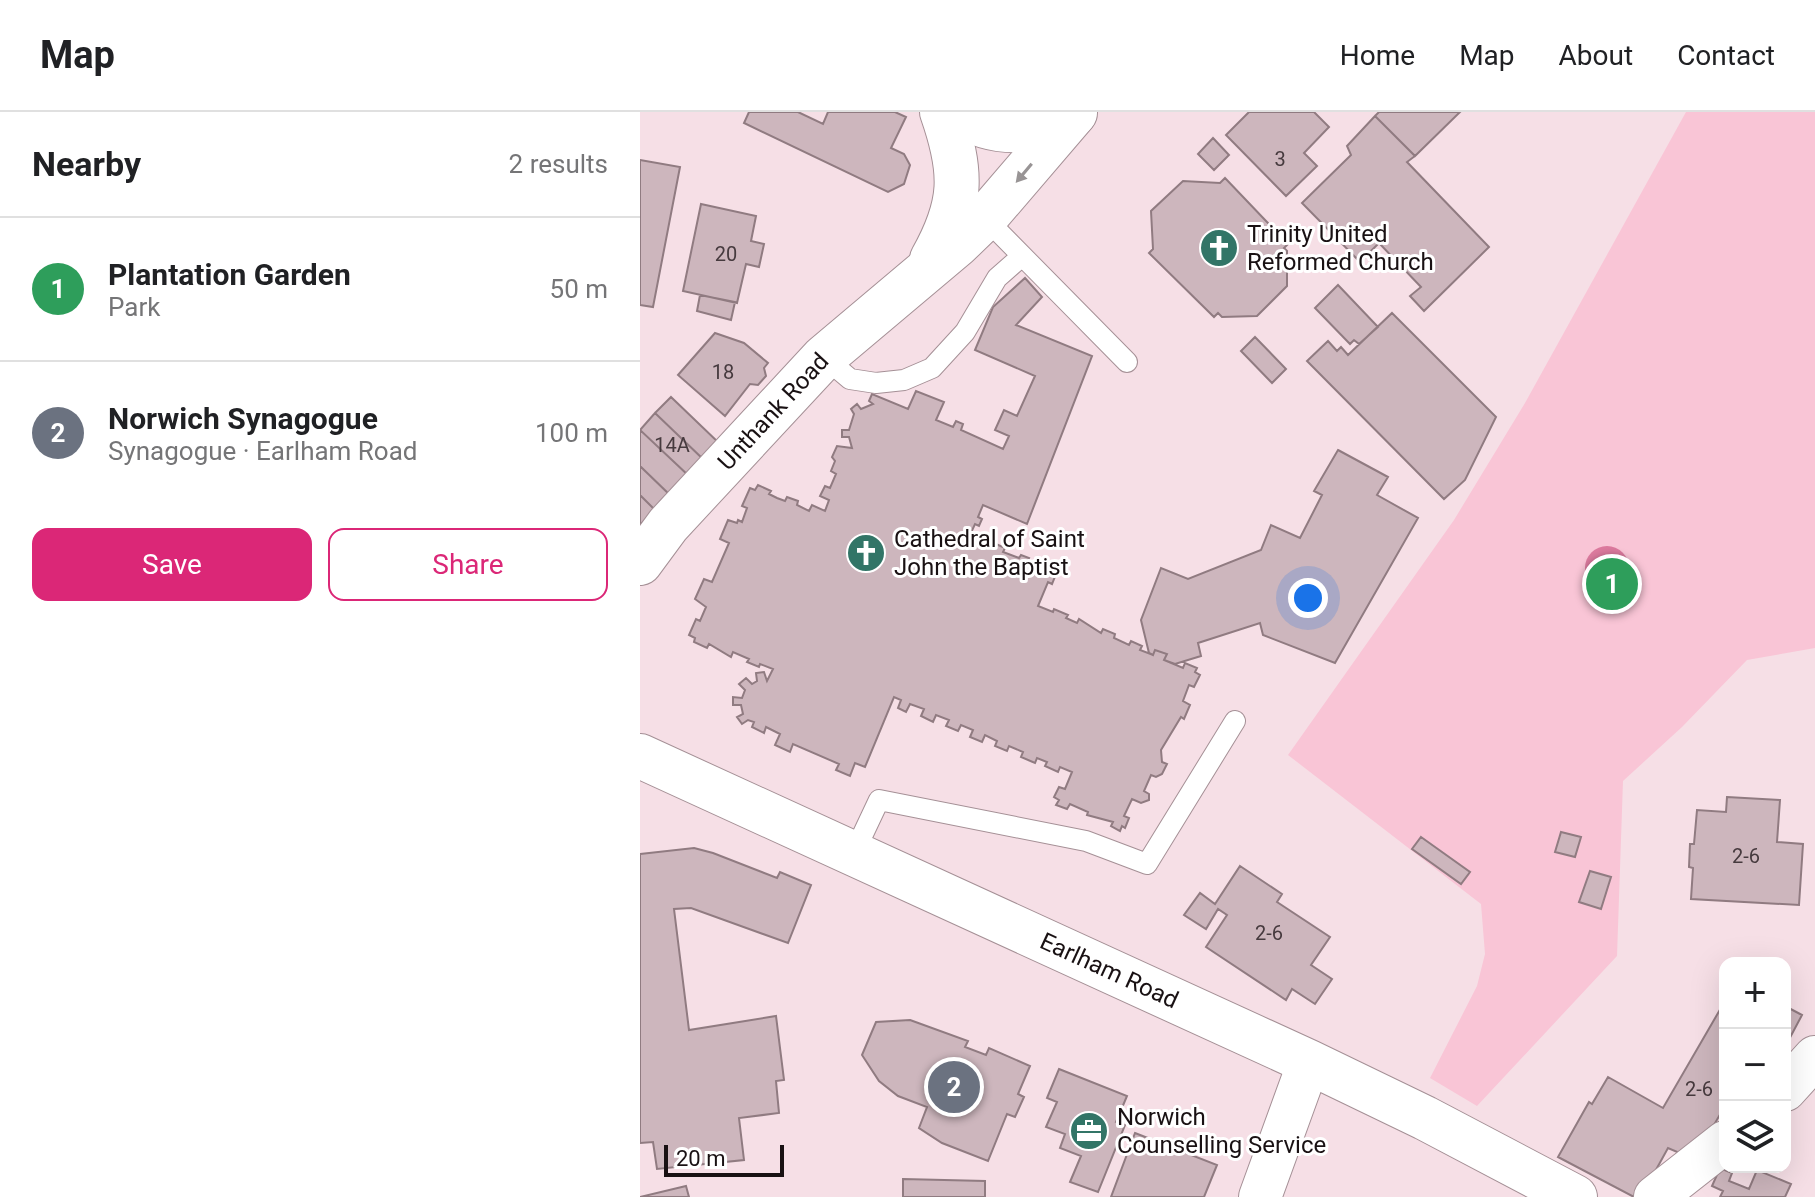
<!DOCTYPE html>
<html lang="en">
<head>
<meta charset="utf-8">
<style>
  :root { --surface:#fff; --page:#f2f2f2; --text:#202124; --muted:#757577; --line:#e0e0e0; --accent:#db2777 }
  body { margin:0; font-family:Roboto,sans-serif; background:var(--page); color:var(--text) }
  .controls { position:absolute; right:24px; bottom:24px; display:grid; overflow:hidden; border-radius:16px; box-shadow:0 8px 32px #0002 }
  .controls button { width:72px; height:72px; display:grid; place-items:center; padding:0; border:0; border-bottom:2px solid var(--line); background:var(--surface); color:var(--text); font:40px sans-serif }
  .scale { position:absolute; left:24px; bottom:20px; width:120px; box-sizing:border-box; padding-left:8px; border:4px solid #191113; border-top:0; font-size:22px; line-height:28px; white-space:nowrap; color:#191113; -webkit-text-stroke:6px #fff; paint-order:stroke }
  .you { position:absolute; left:668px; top:486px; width:28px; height:28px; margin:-20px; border:6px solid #fff; border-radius:50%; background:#1a73e8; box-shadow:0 0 0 12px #1a73e833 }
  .badge { display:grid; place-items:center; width:52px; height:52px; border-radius:50%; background:var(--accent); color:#fff; font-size:26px; font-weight:700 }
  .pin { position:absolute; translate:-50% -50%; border:4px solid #fff; box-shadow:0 2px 8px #0006 }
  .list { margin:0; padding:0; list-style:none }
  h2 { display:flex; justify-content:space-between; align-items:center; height:104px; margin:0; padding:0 32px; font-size:34px }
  h2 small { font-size:26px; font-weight:400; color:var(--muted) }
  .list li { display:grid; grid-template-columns:52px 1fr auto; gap:24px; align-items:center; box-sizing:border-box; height:144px; padding:0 32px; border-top:2px solid var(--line) }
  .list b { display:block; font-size:30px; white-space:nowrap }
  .list p { margin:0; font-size:26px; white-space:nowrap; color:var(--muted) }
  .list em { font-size:26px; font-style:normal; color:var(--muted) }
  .actions { display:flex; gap:16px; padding:24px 32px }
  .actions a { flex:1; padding:18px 0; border:2px solid var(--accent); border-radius:16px; text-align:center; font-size:28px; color:var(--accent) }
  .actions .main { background:var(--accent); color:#fff }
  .icon { flex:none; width:44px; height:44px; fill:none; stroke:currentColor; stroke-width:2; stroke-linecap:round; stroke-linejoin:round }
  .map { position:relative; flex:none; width:1175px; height:1085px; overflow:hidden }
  header { display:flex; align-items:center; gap:48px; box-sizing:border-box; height:112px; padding:0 40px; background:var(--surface); border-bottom:2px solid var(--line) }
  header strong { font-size:38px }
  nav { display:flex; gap:44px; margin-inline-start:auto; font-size:28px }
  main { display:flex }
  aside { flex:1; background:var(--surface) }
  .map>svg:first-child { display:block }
  .green { fill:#f9c5d6 }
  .water { fill:#dc7a9e }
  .building { fill:#cdb6bd; stroke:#907b81; stroke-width:2 }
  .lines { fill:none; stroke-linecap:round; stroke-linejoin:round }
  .service-casing { stroke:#a59096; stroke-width:22 }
  .minor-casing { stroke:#a59096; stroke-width:44 }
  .secondary-casing { stroke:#a59096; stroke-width:46 }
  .service { stroke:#fff; stroke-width:20 }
  .minor { stroke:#fff; stroke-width:42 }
  .secondary { stroke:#fff; stroke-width:44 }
  .oneway { fill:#989495 }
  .labels { text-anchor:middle; stroke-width:6; stroke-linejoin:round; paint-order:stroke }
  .number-label { font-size:20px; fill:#463a3e }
  .poi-label { font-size:24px; fill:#191113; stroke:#fff; text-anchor:start }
  .street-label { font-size:24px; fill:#191113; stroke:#fff }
</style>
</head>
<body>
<header>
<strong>Map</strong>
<nav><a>Home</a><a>Map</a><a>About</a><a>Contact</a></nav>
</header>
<main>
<aside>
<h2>Nearby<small>2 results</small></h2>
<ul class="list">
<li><span class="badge" style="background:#2e9e5b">1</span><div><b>Plantation Garden</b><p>Park</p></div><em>50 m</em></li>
<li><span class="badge" style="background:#6b7280">2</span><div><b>Norwich Synagogue</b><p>Synagogue · Earlham Road</p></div><em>100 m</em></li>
</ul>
<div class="actions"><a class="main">Save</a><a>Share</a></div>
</aside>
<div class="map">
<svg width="1175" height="1085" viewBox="0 0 1175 1085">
  <rect width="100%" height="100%" fill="#f6dfe6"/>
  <path class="green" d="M 1046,0 L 1175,0 L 1175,536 L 1107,548 L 1042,615 L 983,669 L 977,844 L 837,994 L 790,966 L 837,874 L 845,842 L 841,792 L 648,643 L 814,408 L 885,291 Z"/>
  <path class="water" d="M945 456a22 22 0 1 1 44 0a22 22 0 1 1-44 0Z"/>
  <path class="building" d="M 109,0 L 158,0 L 183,12 L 188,0 L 255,0 L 266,5 L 251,36 L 264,42 L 270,53 L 264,72 L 248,80 L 104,11 Z
    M 609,0 L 674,0 L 689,15 L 664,41 L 677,54 L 646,84 L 586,23 Z
    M 739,0 L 820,0 L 775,44 L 735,4 Z
    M 735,4 L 775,44 L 767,50 L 849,135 L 784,199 L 770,184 L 781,175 L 739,131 L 720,150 L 662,91 L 711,43 L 707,34 Z
    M 573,26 L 589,43 L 574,58 L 558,42 Z
    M 0,48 L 40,55 L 13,195 L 0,193 Z
    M 585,66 L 648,132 L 644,136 L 647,139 L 647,174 L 617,204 L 582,205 L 578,201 L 574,205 L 509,141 L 513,137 L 511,99 L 543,69 L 580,71 Z
    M 61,92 L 116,104 L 111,129 L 124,132 L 119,155 L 106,152 L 97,191 L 43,179 Z
    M 385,166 L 402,185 L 376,213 L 452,244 L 387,412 L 343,393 L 338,405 L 342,407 L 339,414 L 335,412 L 329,425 L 334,427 L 336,422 L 343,425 L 341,430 L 355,436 L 356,432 L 365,436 L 363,440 L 379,446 L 381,443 L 389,446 L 387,450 L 412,457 L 411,460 L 416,462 L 412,472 L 408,470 L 398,494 L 413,500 L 414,497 L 428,503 L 426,506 L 437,511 L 439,507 L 461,521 L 463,517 L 475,522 L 474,526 L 489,533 L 491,529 L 502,534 L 500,538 L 513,543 L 515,538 L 527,542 L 524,548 L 543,556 L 545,551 L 557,556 L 555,560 L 560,563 L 554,575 L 549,573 L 543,589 L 550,593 L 544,607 L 541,605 L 521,638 L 522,650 L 527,652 L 522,662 L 516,665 L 511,663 L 504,679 L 509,682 L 509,688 L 501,691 L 492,687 L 484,704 L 489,706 L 485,716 L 482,714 L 480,719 L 471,714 L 473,710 L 447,703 L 448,700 L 430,692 L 427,697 L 416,693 L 419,688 L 414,685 L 419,675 L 425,677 L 432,660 L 420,655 L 418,660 L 405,654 L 407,650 L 397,646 L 395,651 L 381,645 L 383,640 L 369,634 L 367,639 L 355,634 L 357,629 L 345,623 L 342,630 L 330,625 L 333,618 L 321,613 L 318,619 L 306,614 L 309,608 L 296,603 L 293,610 L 281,604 L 284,597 L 270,592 L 266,600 L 258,596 L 261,588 L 254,585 L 225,655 L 215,651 L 210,664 L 196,658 L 199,652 L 153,632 L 150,640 L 135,633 L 140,622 L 126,615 L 124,621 L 112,615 L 114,610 L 108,608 L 102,612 L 97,605 L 103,602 L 101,593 L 93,593 L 93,585 L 102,586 L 105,578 L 99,572 L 106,566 L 112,572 L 117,569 L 116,561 L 124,560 L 127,569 L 133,557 L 120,552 L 119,555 L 107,550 L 109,547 L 93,540 L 91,545 L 69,532 L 67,536 L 54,530 L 55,526 L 49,523 L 56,507 L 60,509 L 66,495 L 55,487 L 64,467 L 72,470 L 89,431 L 80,427 L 88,408 L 97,411 L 98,408 L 102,410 L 107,396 L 102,394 L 110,376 L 115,378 L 118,373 L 131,379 L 129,382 L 137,386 L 145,389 L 147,385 L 158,389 L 157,393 L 169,399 L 172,393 L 185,399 L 189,388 L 180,384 L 185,374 L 190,376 L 196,362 L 191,359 L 195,349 L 192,345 L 197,334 L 212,336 L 209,325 L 202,325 L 202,318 L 209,318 L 214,302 L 211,297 L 217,292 L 221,297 L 233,292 L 229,289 L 232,282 L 268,297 L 276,279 L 304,290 L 296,308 L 313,315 L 316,309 L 323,312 L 321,318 L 363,337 L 369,324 L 355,318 L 364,298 L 377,304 L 395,264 L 335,238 L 353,195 Z
    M 698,173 L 738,215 L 719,232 L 714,228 L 710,232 L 675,196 Z
    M 60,183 L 95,190 L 91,208 L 57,199 Z
    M 752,201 L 856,305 L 825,368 L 804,387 L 667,249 L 688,229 L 697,239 L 701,235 L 708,243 Z
    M 75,221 L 104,231 L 128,251 L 124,256 L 126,264 L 118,273 L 110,272 L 85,304 L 38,263 Z
    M 615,225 L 646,257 L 632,271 L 601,239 Z
    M 31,285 L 80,332 L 64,348 L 15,301 Z
    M 15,301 L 64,348 L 49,364 L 0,318 Z
    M 0,318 L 49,364 L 30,383 L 0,354 Z
    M 698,338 L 748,365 L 737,383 L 778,406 L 695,551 L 623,523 L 620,511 L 558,531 L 561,544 L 535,552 L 524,548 L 527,542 L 515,538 L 513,543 L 509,541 L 501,508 L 521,456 L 548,467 L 621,438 L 631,413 L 660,426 L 682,383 L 674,379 Z
    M 0,354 L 30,383 L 15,398 L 0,383 Z
    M 0,383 L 15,398 L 0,413 Z
    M 1087,685 L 1140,688 L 1137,730 L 1163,732 L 1159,793 L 1051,787 L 1053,756 L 1049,755 L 1050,732 L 1054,732 L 1057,698 L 1086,700 Z
    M 921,720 L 941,725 L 935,745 L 915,740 Z
    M 781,725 L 830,760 L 821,772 L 772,737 Z
    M 54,736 L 73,741 L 137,766 L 140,760 L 171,773 L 148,831 L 51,796 L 34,797 L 49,918 L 136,904 L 144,968 L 136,969 L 139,1001 L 99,1006 L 104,1048 L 17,1057 L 13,1030 L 0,1031 L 0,742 Z
    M 600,754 L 642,782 L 637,790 L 690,825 L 671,853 L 692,867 L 675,892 L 652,877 L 646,888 L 566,835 L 587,803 L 578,797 L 566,817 L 544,803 L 560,781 L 575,792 Z
    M 950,759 L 971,765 L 961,797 L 939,790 Z
    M 1085,889 L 1085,994 L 1071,1018 L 1049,1045 L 1028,1036 L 1001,1085 L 994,1085 L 918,1045 L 949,990 L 952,992 L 968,965 L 1023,996 Z
    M 1145,894 L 1162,903 L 1145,935 Z
    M 270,908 L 328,929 L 325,935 L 346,943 L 349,936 L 390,954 L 378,982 L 384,985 L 375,1005 L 367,1002 L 348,1049 L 302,1031 L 279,1016 L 287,995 L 258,984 L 239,969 L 222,943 L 236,910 Z
    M 419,957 L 487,984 L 476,1010 L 485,1013 L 458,1080 L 430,1070 L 441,1044 L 420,1036 L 425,1022 L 406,1015 L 417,990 L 407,986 Z
    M 495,1021 L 577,1053 L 564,1085 L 471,1085 Z
    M 1080,1056 L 1092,1061 L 1089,1069 L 1109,1077 L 1117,1058 L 1151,1072 L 1145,1085 L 1080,1085 L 1083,1079 L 1072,1074 Z
    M 263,1067 L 345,1069 L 345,1085 L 263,1085 Z
    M 46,1074 L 49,1085 L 0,1085 Z"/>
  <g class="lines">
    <defs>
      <path id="service" d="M 345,106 L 487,250
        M 184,245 L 210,267 L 236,271 L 264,268 L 292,256 L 325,220 L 357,166 L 382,144
        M 214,741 L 239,688 L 446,729 L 507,752 L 595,609"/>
      <path id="minor" d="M 1145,978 L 1175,945
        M 620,1085 L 669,950
        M 1015,1085 L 1085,1030"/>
      <g id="secondary">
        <path d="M 316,0 C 353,25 396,23 434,2"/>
        <path d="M 292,147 C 323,92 323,60 302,0"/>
        <path id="s1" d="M 0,451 L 28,413 L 184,245 L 317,133 L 345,106 L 435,1"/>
        <path id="s2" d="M 0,644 L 669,950 L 785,1006 L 935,1085"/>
      </g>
    </defs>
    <use href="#service" class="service-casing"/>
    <use href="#minor" class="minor-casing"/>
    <use href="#secondary" class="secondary-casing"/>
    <use href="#service" class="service"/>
    <use href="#minor" class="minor"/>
    <use href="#secondary" class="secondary"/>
  </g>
  <defs><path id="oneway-solid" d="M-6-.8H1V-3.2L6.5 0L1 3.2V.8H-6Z" transform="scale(2)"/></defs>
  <use class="oneway" href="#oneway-solid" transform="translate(384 61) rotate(130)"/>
  <defs>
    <symbol id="church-disc" viewBox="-11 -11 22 22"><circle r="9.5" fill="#327567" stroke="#fff"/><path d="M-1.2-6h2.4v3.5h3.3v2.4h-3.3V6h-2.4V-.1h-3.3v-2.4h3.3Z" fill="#fff"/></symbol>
    <symbol id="office-disc" viewBox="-11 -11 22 22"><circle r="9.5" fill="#327567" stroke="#fff"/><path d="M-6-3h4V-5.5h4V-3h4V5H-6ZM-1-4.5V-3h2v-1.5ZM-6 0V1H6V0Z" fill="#fff"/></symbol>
  </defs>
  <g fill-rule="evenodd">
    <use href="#church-disc" x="557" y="114" width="44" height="44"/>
    <use href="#church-disc" x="204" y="419" width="44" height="44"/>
    <use href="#office-disc" x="427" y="997" width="44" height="44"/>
  </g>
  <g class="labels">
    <g class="number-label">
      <text x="640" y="54">3</text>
      <text x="86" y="149">20</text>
      <text x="83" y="267">18</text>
      <text x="32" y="340">14A</text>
      <text x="1106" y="751">2-6</text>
      <text x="629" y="828">2-6</text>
      <text x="1059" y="984">2-6</text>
    </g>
    <g class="poi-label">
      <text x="607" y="130">Trinity United<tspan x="607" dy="28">Reformed Church</tspan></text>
      <text x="254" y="435">Cathedral of Saint<tspan x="254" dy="28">John the Baptist</tspan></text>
      <text x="477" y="1013">Norwich<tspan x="477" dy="28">Counselling Service</tspan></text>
    </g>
    <g class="street-label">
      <text dy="8" stroke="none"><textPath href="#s1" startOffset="202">Unthank Road</textPath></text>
      <text dy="8" stroke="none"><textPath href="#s2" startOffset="516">Earlham Road</textPath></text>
    </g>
  </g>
</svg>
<div class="controls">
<button>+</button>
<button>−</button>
<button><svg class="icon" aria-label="layers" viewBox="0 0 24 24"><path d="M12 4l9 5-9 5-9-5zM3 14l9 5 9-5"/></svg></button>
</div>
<div class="scale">20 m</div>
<div class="you"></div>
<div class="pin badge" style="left:972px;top:472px;background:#2e9e5b">1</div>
<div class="pin badge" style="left:314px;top:975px;background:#6b7280">2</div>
</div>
</main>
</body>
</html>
